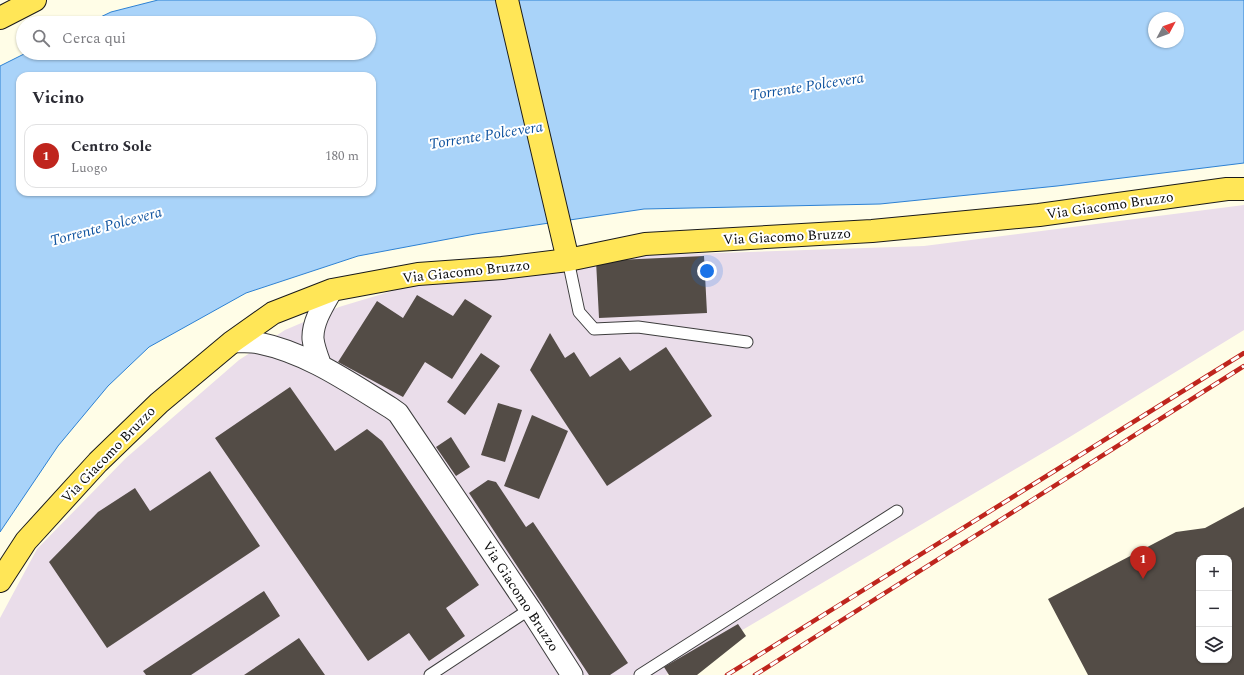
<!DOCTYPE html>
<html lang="it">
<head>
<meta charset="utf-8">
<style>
  :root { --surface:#fff; --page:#f7f7f7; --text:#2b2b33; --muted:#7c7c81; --line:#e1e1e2; --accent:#bf251d }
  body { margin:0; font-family:Spectral,serif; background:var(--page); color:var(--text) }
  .controls { position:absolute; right:12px; bottom:12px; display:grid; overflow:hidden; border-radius:8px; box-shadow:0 1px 3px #0004 }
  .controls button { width:36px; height:36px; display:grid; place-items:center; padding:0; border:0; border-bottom:1px solid var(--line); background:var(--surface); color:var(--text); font:20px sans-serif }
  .compass { position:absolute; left:1148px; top:12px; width:36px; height:36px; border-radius:50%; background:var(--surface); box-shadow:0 1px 3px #0004; rotate:49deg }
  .you { position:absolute; left:707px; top:271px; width:14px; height:14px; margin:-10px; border:3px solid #fff; border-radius:50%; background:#1a73e8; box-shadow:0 0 0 6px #1a73e833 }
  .badge { display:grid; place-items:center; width:26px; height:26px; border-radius:50%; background:var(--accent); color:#fff; font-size:13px; font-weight:700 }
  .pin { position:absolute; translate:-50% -33px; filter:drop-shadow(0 1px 2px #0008) }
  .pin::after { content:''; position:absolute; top:21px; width:14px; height:12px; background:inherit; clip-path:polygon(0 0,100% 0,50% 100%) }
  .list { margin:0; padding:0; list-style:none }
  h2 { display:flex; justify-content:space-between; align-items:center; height:52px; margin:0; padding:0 16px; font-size:17px }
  h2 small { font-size:13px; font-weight:400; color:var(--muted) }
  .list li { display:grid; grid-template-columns:26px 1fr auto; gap:12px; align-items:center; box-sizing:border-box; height:64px; margin:0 8px 8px; padding:0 8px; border:1px solid var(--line); border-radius:12px }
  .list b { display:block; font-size:15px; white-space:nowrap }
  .list p { margin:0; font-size:13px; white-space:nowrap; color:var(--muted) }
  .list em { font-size:13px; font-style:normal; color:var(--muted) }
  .icon { flex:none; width:22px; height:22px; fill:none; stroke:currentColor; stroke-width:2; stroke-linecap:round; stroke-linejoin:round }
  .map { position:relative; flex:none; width:1244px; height:675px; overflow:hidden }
  .search { position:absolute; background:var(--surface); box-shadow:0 1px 3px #0004; left:16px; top:16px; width:360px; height:44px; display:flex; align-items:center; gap:10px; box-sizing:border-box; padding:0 14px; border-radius:22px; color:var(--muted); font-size:15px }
  .panel { position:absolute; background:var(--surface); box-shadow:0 1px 3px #0004; left:16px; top:72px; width:360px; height:124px; border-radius:12px }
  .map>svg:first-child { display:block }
  .industrial { fill:#eaddea }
  .water { fill:#a9d3f9; stroke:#2d81d3; fill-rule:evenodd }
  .building { fill:#534c46; fill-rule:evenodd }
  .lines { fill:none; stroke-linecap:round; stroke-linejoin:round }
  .service-casing { stroke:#3d3d3d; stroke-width:13 }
  .minor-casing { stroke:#3d3d3d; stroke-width:23 }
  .primary-casing { stroke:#1b1b1b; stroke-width:24 }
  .service { stroke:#fff; stroke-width:11 }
  .minor { stroke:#fff; stroke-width:21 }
  .primary { stroke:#ffe657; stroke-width:22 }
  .rail-casing { stroke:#bf251d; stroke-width:4.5 }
  .rail { stroke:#fff; stroke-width:3; stroke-dasharray:9; stroke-linecap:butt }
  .labels { text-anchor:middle; stroke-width:4; stroke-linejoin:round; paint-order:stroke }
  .street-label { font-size:14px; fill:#0a0a0a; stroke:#fff }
  .water-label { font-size:15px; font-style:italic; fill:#0f539f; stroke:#fff }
</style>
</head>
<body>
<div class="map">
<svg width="1244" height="675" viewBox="0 0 1244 675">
  <rect width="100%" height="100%" fill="#fffde7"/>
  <path class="industrial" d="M 1244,205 L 1244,330 L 1068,438 L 666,675 L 0,675 L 0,618 L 37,549 L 126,458 L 239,360 L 285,330 L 339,307 L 422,282 L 598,257 L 924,246 Z"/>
  <path class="water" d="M 158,0 L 1244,0 L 1244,163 L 1057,186 L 880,204 L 644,209 L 475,234 L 358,256 L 246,293 L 149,347 L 108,386 L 58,446 L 0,532 L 0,66 L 26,53 L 369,53 L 369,23 L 88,23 L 111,12 ZM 1154,18 L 1178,18 L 1178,42 L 1154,42 ZM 20,76 L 372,76 L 372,192 L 20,192 Z"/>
  <path class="building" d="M 704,256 L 707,313 L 599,318 L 596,261 Z
    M 417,295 L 453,316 L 465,299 L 492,316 L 452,379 L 425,362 L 403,397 L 338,362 L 377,301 L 403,318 Z
    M 550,333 L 565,358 L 574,352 L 590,377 L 620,357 L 630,371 L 666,347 L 712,416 L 607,486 L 530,370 Z
    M 481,353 L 500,366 L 465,415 L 447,402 Z
    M 290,387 L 335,451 L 367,429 L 382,441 L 479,585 L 446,608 L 465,636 L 429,661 L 409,633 L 368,661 L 215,438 Z
    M 498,403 L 522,410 L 505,462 L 481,455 Z
    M 532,415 L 568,431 L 539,499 L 504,486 Z
    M 451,437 L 470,467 L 456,476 L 436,447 Z
    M 210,471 L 260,546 L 107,648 L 49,562 L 98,512 L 135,488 L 150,511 Z
    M 488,480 L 496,482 L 526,527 L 533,522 L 628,663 L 610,675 L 589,675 L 469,493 Z
    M 1244,507 L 1244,675 L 1088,675 L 1048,599 L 1176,532 L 1205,528 ZM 1199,558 L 1229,558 L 1229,660 L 1199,660 Z
    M 264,591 L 280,616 L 191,675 L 146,675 L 143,671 Z
    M 738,624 L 746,636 L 697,675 L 669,675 L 664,667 Z
    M 299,638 L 325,675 L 244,675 Z"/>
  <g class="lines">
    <defs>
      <path id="service" d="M 568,260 L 579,312 L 594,329 L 638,327 L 747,342
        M 430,675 L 530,609
        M 640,675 L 897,511"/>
      <path id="minor" d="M 232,342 C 241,342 251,341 259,343 C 308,353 350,383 391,408 L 398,413 L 530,609 L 572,675
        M 321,366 C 318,358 314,348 313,339 C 312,322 324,304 332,290"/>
      <path id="primary" d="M 507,0 L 568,260
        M 0,18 L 35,0
        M 0,581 L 26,541 L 98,462 L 159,403 L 232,342 L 273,313 L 332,290 L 418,274 L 502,268 L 568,260 L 645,244 L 872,231 L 1039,215 L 1227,189 L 1244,189"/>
    </defs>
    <use href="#service" class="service-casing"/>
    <use href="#minor" class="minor-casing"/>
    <use href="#primary" class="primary-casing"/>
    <use href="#service" class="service"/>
    <use href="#minor" class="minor"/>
    <use href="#primary" class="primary"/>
    <defs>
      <path id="rail" d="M 727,675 L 1244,353
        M 755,675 L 1244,366"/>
    </defs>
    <use href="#rail" class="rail-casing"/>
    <use href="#rail" class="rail"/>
  </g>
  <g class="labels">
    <g class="street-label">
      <text transform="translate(1110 205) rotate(-8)" y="5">Via Giacomo Bruzzo</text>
      <text transform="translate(787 236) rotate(-3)" y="5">Via Giacomo Bruzzo</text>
      <text transform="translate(466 271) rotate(-6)" y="5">Via Giacomo Bruzzo</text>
      <text transform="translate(108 454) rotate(-46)" y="5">Via Giacomo Bruzzo</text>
      <text transform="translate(521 596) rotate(57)" y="5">Via Giacomo Bruzzo</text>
    </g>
    <g class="water-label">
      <text transform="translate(807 86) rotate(-9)" y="5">Torrente Polcevera</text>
      <text transform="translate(486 135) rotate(-9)" y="5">Torrente Polcevera</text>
      <text transform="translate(106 226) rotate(-15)" y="5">Torrente Polcevera</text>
    </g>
  </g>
</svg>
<div class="controls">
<button>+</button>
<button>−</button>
<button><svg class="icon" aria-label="layers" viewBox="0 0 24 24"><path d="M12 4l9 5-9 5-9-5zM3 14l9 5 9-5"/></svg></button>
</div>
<svg class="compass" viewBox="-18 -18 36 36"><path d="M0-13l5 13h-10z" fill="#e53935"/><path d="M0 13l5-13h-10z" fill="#7c7c81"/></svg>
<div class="you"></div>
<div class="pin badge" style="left:1143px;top:579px">1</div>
<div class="search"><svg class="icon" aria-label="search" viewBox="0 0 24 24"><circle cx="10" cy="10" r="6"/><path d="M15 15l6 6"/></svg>Cerca qui</div>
<section class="panel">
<h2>Vicino<small></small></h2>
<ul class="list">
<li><span class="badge">1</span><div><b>Centro Sole</b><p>Luogo</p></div><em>180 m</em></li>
</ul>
</section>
</div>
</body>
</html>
